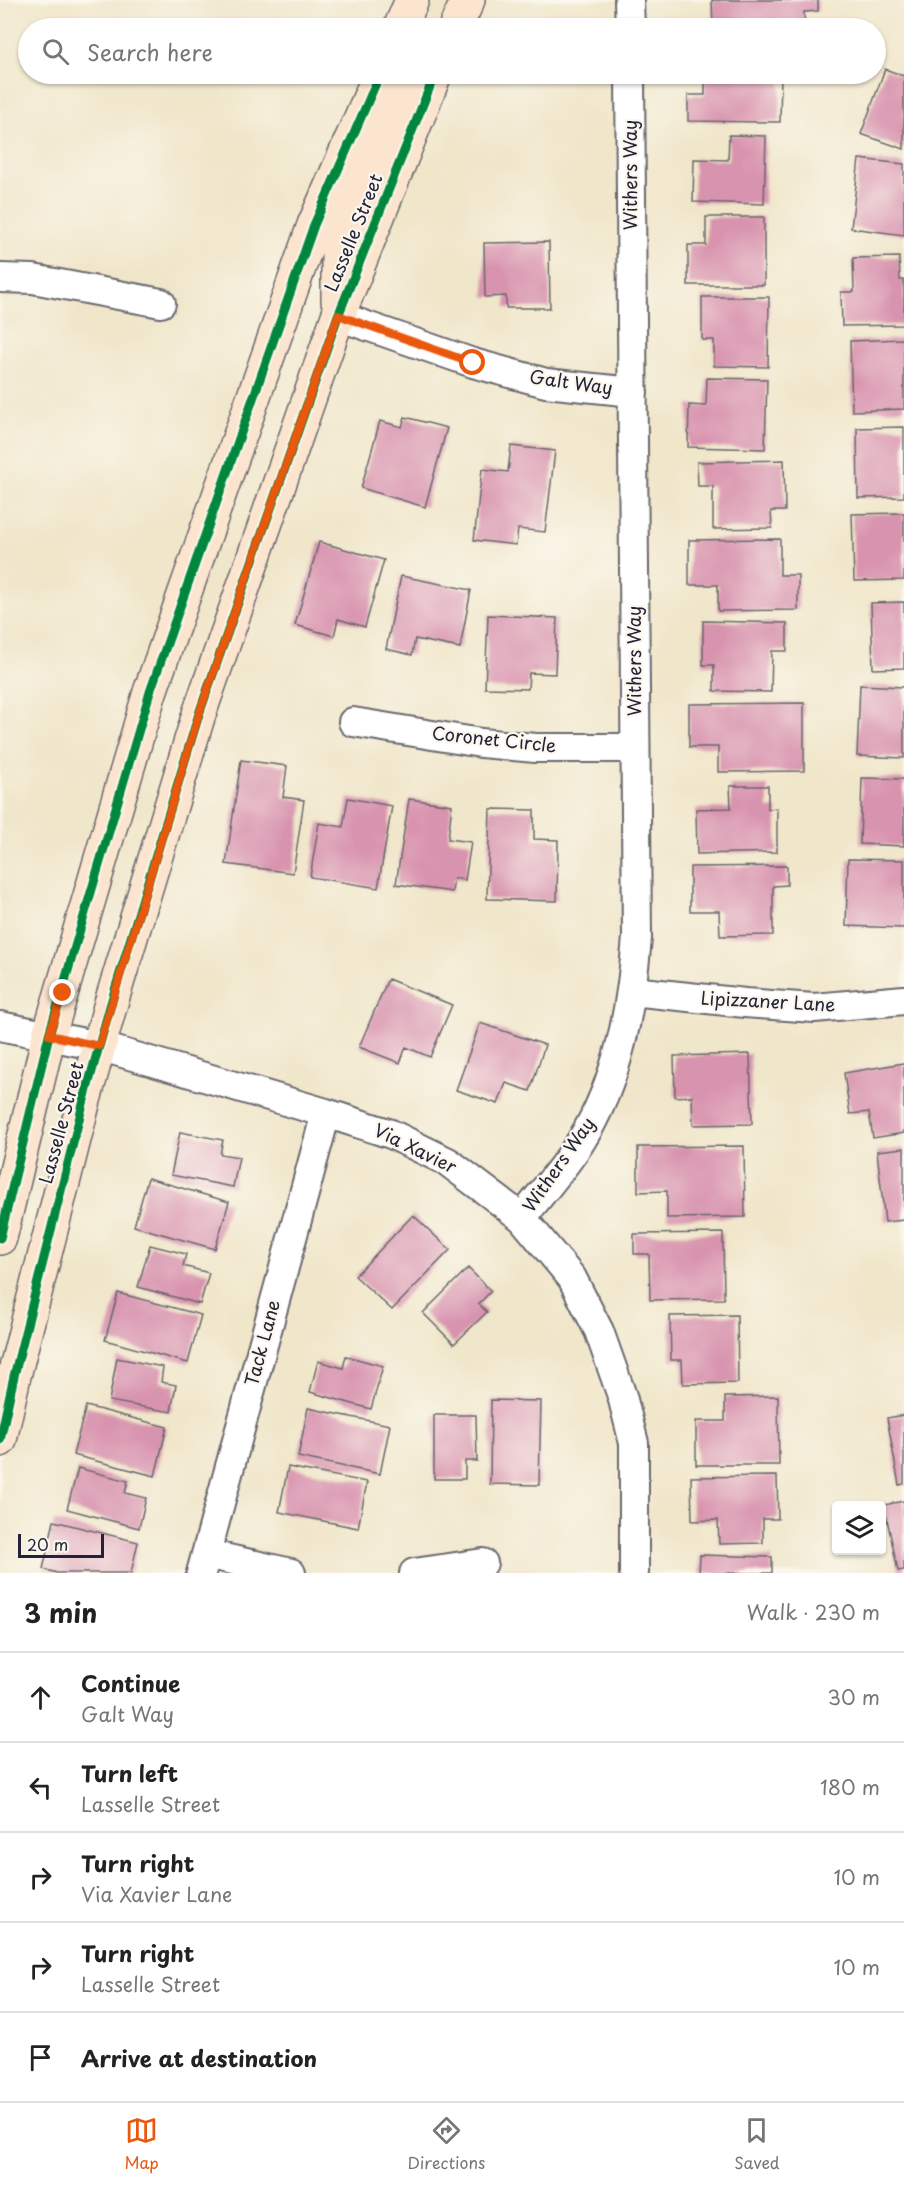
<!DOCTYPE html>
<html lang="en">
<head>
<meta charset="utf-8">
<style>
  :root { --surface:#fff; --page:#f6f6f6; --text:#222; --muted:#767676; --line:#e0e0e0; --accent:#ea580c }
  body { margin:0; font-family:"Playpen Sans",sans-serif; background:var(--page); color:var(--text) }
  .controls { position:absolute; right:18px; bottom:18px; display:grid; overflow:hidden; border-radius:6px; box-shadow:0 2px 4px #0004 }
  .controls button { width:54px; height:54px; display:grid; place-items:center; padding:0; border:0; border-bottom:2px solid var(--line); background:var(--surface); color:var(--text); font:30px sans-serif }
  .scale { position:absolute; left:18px; bottom:15px; width:86px; box-sizing:border-box; padding-left:6px; border:3px solid #22223b; border-top:0; font-size:16px; line-height:21px; white-space:nowrap; color:#22223b; -webkit-text-stroke:4px #fbf7ec; paint-order:stroke }
  .stop { position:absolute; width:18px; height:18px; margin:-14px; border:4px solid #ea580c; border-radius:50%; background:#fff }
  .stop.end { background:#ea580c; border-color:#fff; box-shadow:0 2px 6px #0008 }
  .list { margin:0; padding:0; list-style:none }
  h2 { display:flex; justify-content:space-between; align-items:center; height:78px; margin:0; padding:0 24px; font-size:26px }
  h2 small { font-size:20px; font-weight:400; color:var(--muted) }
  .list li { display:grid; grid-template-columns:39px 1fr auto; gap:18px; align-items:center; box-sizing:border-box; height:90px; padding:0 24px; border-top:2px solid var(--line) }
  .list b { display:block; font-size:22px; white-space:nowrap }
  .list p { margin:0; font-size:20px; white-space:nowrap; color:var(--muted) }
  .list em { font-size:20px; font-style:normal; color:var(--muted) }
  .icon { flex:none; width:33px; height:33px; fill:none; stroke:currentColor; stroke-width:2; stroke-linecap:round; stroke-linejoin:round }
  .map { position:relative; flex:none; width:904px; height:1573px; overflow:hidden }
  .search { position:absolute; background:var(--surface); box-shadow:0 2px 4px #0004; left:18px; right:18px; top:18px; height:66px; display:flex; align-items:center; gap:15px; box-sizing:border-box; padding:0 21px; border-radius:33px; color:var(--muted); font-size:22px }
  .sheet { height:528px; background:var(--surface) }
  nav { display:flex; justify-content:space-around; align-items:center; box-sizing:border-box; height:84px; border-top:2px solid var(--line); background:var(--surface); font-size:16px; color:var(--muted) }
  nav a { display:grid; justify-items:center; gap:3px }
  nav .on { color:var(--accent) }
  .map>svg:first-child { display:block }
  .building { fill:#d893ae }
  .lines { fill:none; stroke-linecap:round; stroke-linejoin:round }
  .street-casing { stroke:#6a676d; stroke-width:32 }
  .secondary-casing { stroke:#6a676d; stroke-width:36 }
  .street { stroke:#fff; stroke-width:28 }
  .secondary { stroke:#fbe5cf; stroke-width:33 }
  .cycleway-casing { stroke:#fbf7ec; stroke-width:13 }
  .cycleway { stroke:#00873e; stroke-width:9 }
  .route { stroke:#ea580c; stroke-width:8 }
  .labels { text-anchor:middle; stroke-width:4.5; stroke-linejoin:round; paint-order:stroke }
  .street-label { font-size:18px; fill:#22223b; stroke:#fbf7ec }
</style>
</head>
<body>
<div class="map">
<svg width="904" height="1573" viewBox="0 0 904 1573">
  <rect width="100%" height="100%" fill="#fbf7ec"/>
  <filter id="ink" filterUnits="userSpaceOnUse"><feTurbulence type="fractalNoise" baseFrequency=".0167" numOctaves="2"/><feDisplacementMap in="SourceGraphic" scale="12" xChannelSelector="R" yChannelSelector="G"/><feConvolveMatrix kernelMatrix="1 2 1 2 8 2 1 2 1" color-interpolation-filters="sRGB"/></filter>
  <filter id="wash" filterUnits="userSpaceOnUse"><feTurbulence type="fractalNoise" baseFrequency=".008" numOctaves="4" result="noise"/><feDisplacementMap in="SourceGraphic" scale="24" xChannelSelector="R" yChannelSelector="G"/><feGaussianBlur stdDeviation="1.35" result="paint"/><feColorMatrix in="noise" values="0 0 0 0 0 0 0 0 0 0 0 0 0 0 0 0 0 1.4 0 .05"/><feComposite in="paint" operator="in"/></filter>
  <g filter="url(#wash)">
    <rect width="100%" height="100%" fill="#f0e6ca"/>
    <g id="blocks">
      <path class="building" d="M 712,0 L 818,0 L 818,11 L 804,12 L 805,28 L 713,28 Z
        M 885,69 L 904,76 L 904,149 L 861,134 Z
        M 705,74 L 781,74 L 780,122 L 688,121 L 688,95 L 705,95 Z
        M 729,135 L 766,136 L 764,204 L 693,202 L 694,159 L 728,160 Z
        M 859,159 L 904,164 L 904,235 L 851,228 Z
        M 706,217 L 764,217 L 764,285 L 688,285 L 688,245 L 706,245 Z
        M 549,242 L 550,308 L 506,308 L 506,296 L 485,297 L 484,243 Z
        M 899,257 L 900,280 L 904,280 L 904,325 L 842,326 L 841,292 L 854,292 L 853,258 Z
        M 702,297 L 769,297 L 768,367 L 714,366 L 714,340 L 702,340 Z
        M 904,339 L 904,409 L 852,411 L 850,341 Z
        M 707,378 L 767,379 L 765,449 L 688,447 L 689,405 L 706,406 Z
        M 405,417 L 447,428 L 425,507 L 361,488 L 380,421 L 402,427 Z
        M 904,427 L 904,497 L 858,498 L 857,428 Z
        M 511,446 L 555,451 L 545,532 L 518,529 L 516,545 L 474,540 L 482,469 L 508,472 Z
        M 784,460 L 785,511 L 771,511 L 772,528 L 713,529 L 713,486 L 698,486 L 697,462 Z
        M 904,513 L 904,580 L 854,581 L 852,514 Z
        M 780,539 L 780,575 L 798,575 L 798,610 L 718,611 L 718,585 L 689,585 L 689,540 Z
        M 319,542 L 384,560 L 365,627 L 338,619 L 334,636 L 295,625 Z
        M 401,576 L 471,590 L 460,648 L 415,639 L 412,655 L 386,649 Z
        M 904,602 L 904,668 L 873,669 L 871,603 Z
        M 488,615 L 557,618 L 555,674 L 529,673 L 528,689 L 485,688 Z
        M 703,621 L 787,623 L 787,651 L 772,651 L 771,692 L 714,691 L 714,665 L 703,665 Z
        M 860,685 L 904,687 L 904,758 L 857,756 Z
        M 804,703 L 804,771 L 718,772 L 718,747 L 689,747 L 689,704 Z
        M 241,760 L 287,766 L 283,797 L 304,800 L 293,873 L 226,864 Z
        M 862,778 L 904,779 L 904,846 L 860,844 Z
        M 730,786 L 768,786 L 768,809 L 777,808 L 777,852 L 697,854 L 696,809 L 731,808 Z
        M 348,798 L 392,806 L 378,888 L 310,877 L 319,823 L 343,827 Z
        M 409,799 L 452,805 L 448,839 L 471,842 L 465,880 L 454,878 L 452,892 L 396,884 Z
        M 490,809 L 534,810 L 534,839 L 558,840 L 557,901 L 487,899 Z
        M 848,859 L 904,860 L 904,928 L 846,926 Z
        M 787,866 L 787,885 L 773,886 L 773,935 L 720,936 L 719,911 L 690,911 L 690,867 Z
        M 388,979 L 452,1005 L 430,1057 L 406,1047 L 400,1063 L 359,1047 Z
        M 480,1023 L 545,1045 L 530,1091 L 506,1083 L 498,1104 L 456,1090 Z
        M 750,1054 L 752,1124 L 693,1125 L 692,1096 L 675,1097 L 674,1056 Z
        M 904,1063 L 904,1133 L 873,1138 L 869,1112 L 850,1114 L 844,1073 Z
        M 180,1132 L 223,1140 L 220,1154 L 239,1157 L 233,1187 L 171,1175 Z
        M 744,1146 L 745,1217 L 667,1218 L 667,1191 L 638,1192 L 638,1147 Z
        M 904,1148 L 904,1220 L 885,1222 L 877,1151 Z
        M 148,1178 L 229,1202 L 215,1249 L 134,1226 Z
        M 413,1215 L 450,1250 L 392,1310 L 355,1276 Z
        M 723,1233 L 724,1299 L 650,1300 L 649,1254 L 634,1254 L 634,1234 Z
        M 150,1245 L 186,1254 L 183,1266 L 209,1273 L 200,1304 L 138,1287 Z
        M 468,1268 L 491,1291 L 479,1304 L 487,1312 L 454,1344 L 423,1313 Z
        M 118,1293 L 201,1315 L 188,1363 L 105,1340 Z
        M 737,1315 L 738,1383 L 683,1384 L 682,1360 L 671,1360 L 670,1316 Z
        M 346,1356 L 383,1366 L 371,1409 L 310,1392 L 318,1361 L 343,1368 Z
        M 117,1358 L 163,1367 L 161,1382 L 176,1385 L 171,1412 L 109,1401 Z
        M 778,1396 L 779,1465 L 696,1465 L 696,1421 L 725,1421 L 725,1397 Z
        M 491,1400 L 541,1401 L 539,1485 L 490,1484 Z
        M 86,1406 L 167,1427 L 155,1476 L 73,1455 Z
        M 308,1408 L 390,1425 L 380,1474 L 298,1457 Z
        M 434,1415 L 476,1415 L 477,1461 L 465,1461 L 465,1479 L 434,1479 Z
        M 904,1415 L 904,1484 L 899,1485 L 887,1418 Z
        M 288,1467 L 367,1482 L 358,1528 L 279,1512 Z
        M 78,1468 L 128,1481 L 125,1493 L 146,1498 L 139,1528 L 67,1509 Z
        M 777,1476 L 778,1519 L 763,1519 L 763,1543 L 719,1544 L 718,1520 L 692,1521 L 691,1477 Z
        M 904,1501 L 904,1570 L 898,1571 L 884,1505 Z
        M 54,1521 L 138,1542 L 131,1573 L 57,1573 L 43,1569 Z
        M 700,1555 L 772,1557 L 772,1573 L 699,1573 Z"/>
    </g>
  </g>
  <g filter="url(#ink)">
    <use href="#blocks" fill-opacity="0" stroke="#6a676d" stroke-width="1.5"/>
    <g class="lines">
      <defs>
        <path id="street" d="M 629,0 L 630,28
          M 0,278 L 33,279 L 161,303
          M 338,316 L 473,363 L 546,383 L 633,392
          M 353,722 L 481,743 L 536,748 L 635,748
          M 632,991 L 745,1003 L 814,1008 L 904,1000
          M 0,1026 L 99,1046 L 326,1113 L 391,1134 L 448,1162 L 522,1218 L 572,1278 L 599,1331 L 622,1396 L 634,1443 L 634,1573
          M 522,1218 C 541,1193 564,1168 581,1141 C 619,1080 631,1008 637,938 L 630,74
          M 206,1554 L 291,1573
          M 201,1573 L 326,1113
          M 414,1573 L 483,1563"/>
        <path id="secondary" d="M 400,28 L 412,0
          M 455,28 L 468,0
          M 338,301 L 338,248 L 408,74
          M 0,1238 L 49,1035 L 150,692 L 314,225 L 380,74
          M 0,1440 L 14,1376 L 84,1100 L 111,1003 L 199,714 L 338,316 L 435,74"/>
      </defs>
      <use href="#street" class="street-casing"/>
      <use href="#secondary" class="secondary-casing"/>
      <use href="#street" class="street"/>
      <use href="#secondary" class="secondary"/>
      <defs>
        <path id="cycleway" d="M 0,1238 L 49,1035 L 150,692 L 314,225 L 380,74
          M 0,1440 L 14,1376 L 84,1100 L 111,1003 L 199,714 L 338,316 L 435,74"/>
      </defs>
      <use href="#cycleway" class="cycleway-casing"/>
      <use href="#cycleway" class="cycleway"/>
    </g>
  </g>
  <g class="lines" filter="url(#ink)">
    <path class="route" d="M 63,993 L 49,1035 L 99,1046 L 199,714 L 338,315 L 473,363"/>
  </g>
  <g class="labels">
    <g class="street-label">
      <text transform="translate(631 175) rotate(-90)" y="6">Withers Way</text>
      <text transform="translate(354 233) rotate(-68)" y="6">Lasselle Street</text>
      <text transform="translate(571 383) rotate(8)" y="6">Galt Way</text>
      <text transform="translate(635 661) rotate(-90)" y="6">Withers Way</text>
      <text transform="translate(494 740) rotate(6)" y="6">Coronet Circle</text>
      <text transform="translate(768 1002) rotate(3)" y="6">Lipizzaner Lane</text>
      <text transform="translate(62 1123) rotate(-75)" y="6">Lasselle Street</text>
      <text transform="translate(415 1149) rotate(26)" y="6">Via Xavier</text>
      <text transform="translate(559 1165) rotate(-55)" y="6">Withers Way</text>
      <text transform="translate(263 1343) rotate(-75)" y="6">Tack Lane</text>
    </g>
  </g>
</svg>
<div class="controls">
<button><svg class="icon" aria-label="layers" viewBox="0 0 24 24"><path d="M12 4l9 5-9 5-9-5zM3 14l9 5 9-5"/></svg></button>
</div>
<div class="scale">20 m</div>
<div class="stop" style="left:473px;top:363px"></div>
<div class="stop end" style="left:63px;top:993px"></div>
<div class="search"><svg class="icon" aria-label="search" viewBox="0 0 24 24"><circle cx="10" cy="10" r="6"/><path d="M15 15l6 6"/></svg>Search here</div>
</div>
<section class="sheet">
<h2>3 min<small>Walk · 230 m</small></h2>
<ul class="list">
<li><svg class="icon" aria-label="ahead" viewBox="0 0 24 24"><path d="M12 20V5M6 11l6-6 6 6"/></svg><div><b>Continue</b><p>Galt Way</p></div><em>30 m</em></li>
<li><svg class="icon" aria-label="left" viewBox="0 0 24 24"><path d="M17 20v-9H6M10 6l-5 5 5 5"/></svg><div><b>Turn left</b><p>Lasselle Street</p></div><em>180 m</em></li>
<li><svg class="icon" aria-label="right" viewBox="0 0 24 24"><path d="M7 20v-9h11M14 6l5 5-5 5"/></svg><div><b>Turn right</b><p>Via Xavier Lane</p></div><em>10 m</em></li>
<li><svg class="icon" aria-label="right" viewBox="0 0 24 24"><path d="M7 20v-9h11M14 6l5 5-5 5"/></svg><div><b>Turn right</b><p>Lasselle Street</p></div><em>10 m</em></li>
<li><svg class="icon" aria-label="arrive" viewBox="0 0 24 24"><path d="M6 21V4h12l-3 4 3 4H6"/></svg><div><b>Arrive at destination</b></div></li>
</ul>
</section>
<nav>
<a class="on"><svg class="icon" aria-label="map" viewBox="0 0 24 24"><path d="M3 6l6-2 6 2 6-2v14l-6 2-6-2-6 2zM9 4v14M15 6v14"/></svg>Map</a>
<a><svg class="icon" aria-label="directions" viewBox="0 0 24 24"><path d="M12 3l9 9-9 9-9-9zM9 14v-3h6M13 9l2 2-2 2"/></svg>Directions</a>
<a><svg class="icon" aria-label="saved" viewBox="0 0 24 24"><path d="M7 4h10v16l-5-4-5 4z"/></svg>Saved</a>
</nav>
</body>
</html>
